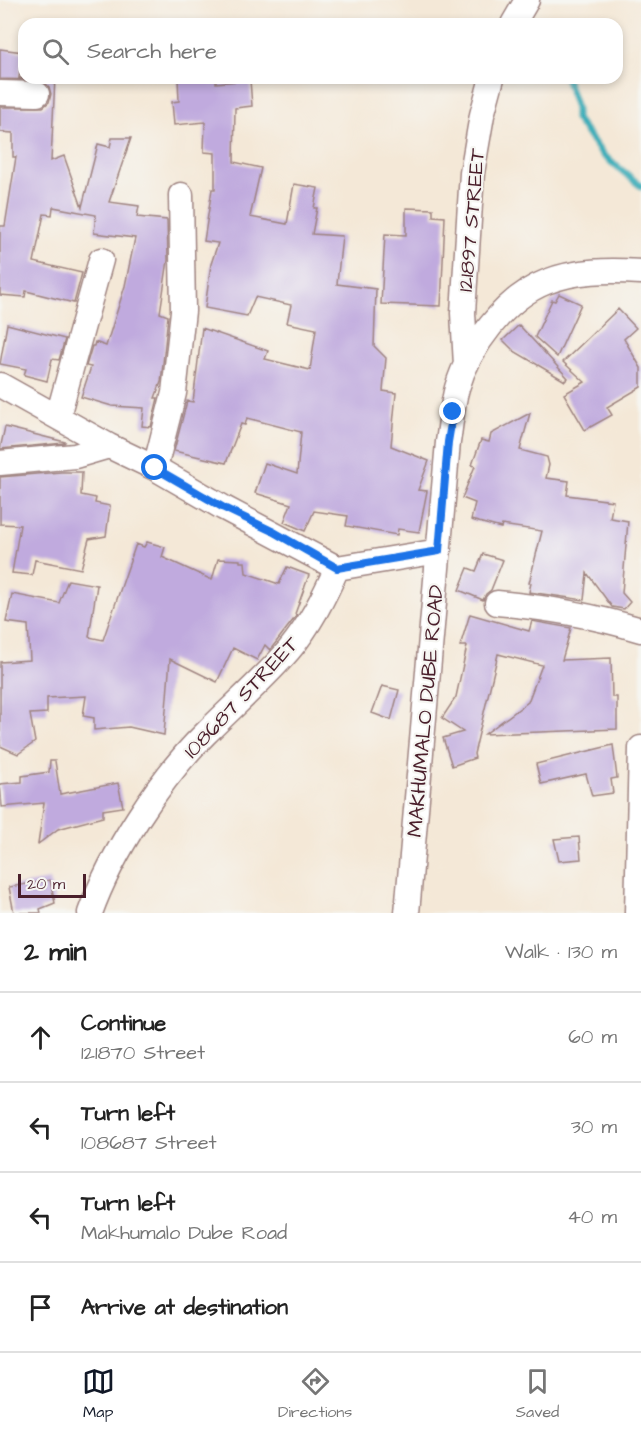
<!DOCTYPE html>
<html lang="en">
<head>
<meta charset="utf-8">
<style>
  :root { --surface:#fff; --page:#f2f2f2; --text:#222; --muted:#767676; --line:#e0e0e0; --accent:#111827 }
  body { margin:0; font-family:"Architects Daughter",sans-serif; background:var(--page); color:var(--text) }
  .scale { position:absolute; left:18px; bottom:15px; width:68px; box-sizing:border-box; padding-left:6px; border:3px solid #4a1f2b; border-top:0; font-size:16px; line-height:21px; white-space:nowrap; color:#4a1f2b; -webkit-text-stroke:4px #f6f6f2; paint-order:stroke }
  .stop { position:absolute; width:18px; height:18px; margin:-14px; border:4px solid #1a73e8; border-radius:50%; background:#fff }
  .stop.end { background:#1a73e8; border-color:#fff; box-shadow:0 2px 6px #0008 }
  .list { margin:0; padding:0; list-style:none }
  h2 { display:flex; justify-content:space-between; align-items:center; height:78px; margin:0; padding:0 24px; font-size:26px }
  h2 small { font-size:20px; font-weight:400; color:var(--muted) }
  .list li { display:grid; grid-template-columns:39px 1fr auto; gap:18px; align-items:center; box-sizing:border-box; height:90px; padding:0 24px; border-top:2px solid var(--line) }
  .list b { display:block; font-size:22px; white-space:nowrap }
  .list p { margin:0; font-size:20px; white-space:nowrap; color:var(--muted) }
  .list em { font-size:20px; font-style:normal; color:var(--muted) }
  .icon { flex:none; width:33px; height:33px; fill:none; stroke:currentColor; stroke-width:2; stroke-linecap:round; stroke-linejoin:round }
  .map { position:relative; flex:none; width:641px; height:913px; overflow:hidden }
  .search { position:absolute; background:var(--surface); box-shadow:0 3px 9px #0003; left:18px; right:18px; top:18px; height:66px; display:flex; align-items:center; gap:15px; box-sizing:border-box; padding:0 21px; border-radius:18px; color:var(--muted); font-size:22px }
  .sheet { height:438px; background:var(--surface) }
  nav { display:flex; justify-content:space-around; align-items:center; box-sizing:border-box; height:84px; border-top:2px solid var(--line); background:var(--surface); font-size:16px; color:var(--muted) }
  nav a { display:grid; justify-items:center; gap:3px }
  nav .on { color:var(--accent) }
  .map>svg:first-child { display:block }
  .lines { fill:none; stroke-linecap:round; stroke-linejoin:round }
  .stream { stroke:#3eaeb9; stroke-width:7 }
  .building { fill:#c0aade }
  .minor-casing { stroke:#9f8481; stroke-width:27 }
  .minor { stroke:#fff; stroke-width:24 }
  .route { stroke:#1a73e8; stroke-width:8 }
  .labels { text-anchor:middle; stroke-width:4.5; stroke-linejoin:round; paint-order:stroke }
  .street-label { font-size:21px; fill:#4a1f2b; stroke:#f6f6f2 }
</style>
</head>
<body>
<div class="map">
<svg width="641" height="913" viewBox="0 0 641 913">
  <rect width="100%" height="100%" fill="#f6f6f2"/>
  <filter id="ink" filterUnits="userSpaceOnUse"><feTurbulence type="fractalNoise" baseFrequency=".0167" numOctaves="2"/><feDisplacementMap in="SourceGraphic" scale="12" xChannelSelector="R" yChannelSelector="G"/><feConvolveMatrix kernelMatrix="1 2 1 2 8 2 1 2 1" color-interpolation-filters="sRGB"/></filter>
  <filter id="wash" filterUnits="userSpaceOnUse"><feTurbulence type="fractalNoise" baseFrequency=".008" numOctaves="4" result="noise"/><feDisplacementMap in="SourceGraphic" scale="24" xChannelSelector="R" yChannelSelector="G"/><feGaussianBlur stdDeviation="1.35" result="paint"/><feColorMatrix in="noise" values="0 0 0 0 0 0 0 0 0 0 0 0 0 0 0 0 0 1.4 0 .05"/><feComposite in="paint" operator="in"/></filter>
  <g filter="url(#wash)">
    <rect width="100%" height="100%" fill="#f4e8d7"/>
    <g class="lines">
      <path class="stream" d="M 536,21 L 538,24
        M 566,78 L 576,108 L 576,119 L 603,155 L 641,186"/>
    </g>
    <g id="blocks">
      <path class="building" d="M 0,49 L 23,52 L 19,78 L 55,78 L 51,161 L 64,156 L 82,207 L 98,144 L 110,147 L 112,138 L 131,138 L 109,202 L 139,206 L 137,217 L 167,220 L 168,260 L 160,313 L 168,316 L 161,382 L 155,398 L 158,398 L 151,427 L 142,426 L 144,408 L 112,406 L 81,397 L 91,367 L 86,366 L 92,346 L 94,346 L 95,342 L 106,346 L 125,286 L 135,238 L 94,233 L 96,215 L 53,207 L 52,215 L 44,214 L 34,262 L 82,273 L 74,303 L 26,291 L 25,297 L 0,295 L 0,226 L 5,226 L 16,157 L 13,157 L 13,133 L 0,132 L 0,107 L 43,107 L 49,102 L 51,94 L 49,87 L 44,82 L 38,80 L 0,79 Z
        M 178,78 L 216,78 L 216,83 L 250,80 L 252,106 L 235,108 L 234,162 L 261,168 L 250,217 L 287,224 L 294,184 L 318,188 L 314,208 L 317,208 L 312,234 L 342,236 L 337,284 L 376,289 L 374,346 L 386,358 L 383,391 L 396,393 L 391,446 L 429,461 L 418,490 L 427,491 L 419,532 L 398,529 L 397,535 L 346,526 L 348,516 L 314,511 L 305,531 L 284,522 L 291,504 L 255,493 L 265,463 L 297,474 L 301,432 L 247,418 L 245,425 L 241,424 L 226,463 L 174,451 L 187,401 L 193,402 L 202,328 L 268,351 L 265,359 L 310,370 L 316,329 L 287,323 L 291,305 L 255,297 L 247,316 L 205,308 L 211,264 L 218,243 L 204,241 L 212,189 L 215,189 L 215,153 L 204,152 L 205,122 L 174,125 L 172,102 L 179,101 Z
        M 406,208 L 433,209 L 433,216 L 445,217 L 441,306 L 381,304 L 385,234 L 406,235 Z
        M 559,294 L 581,304 L 557,357 L 535,337 L 552,300 L 555,301 Z
        M 618,309 L 636,328 L 624,339 L 641,368 L 641,387 L 607,407 L 612,415 L 585,430 L 564,394 L 585,382 L 563,362 Z
        M 7,324 L 65,339 L 59,360 L 52,359 L 47,381 L 24,375 L 26,369 L 0,364 Z
        M 519,325 L 568,378 L 565,381 L 514,351 L 503,340 Z
        M 530,413 L 520,450 L 547,457 L 549,465 L 546,478 L 569,481 L 567,495 L 613,501 L 610,518 L 628,521 L 622,593 L 630,602 L 624,609 L 612,607 L 587,573 L 584,600 L 529,592 L 531,583 L 529,583 L 542,531 L 502,525 L 501,528 L 471,520 L 475,503 L 462,498 L 475,466 L 472,465 L 481,440 L 489,442 L 491,434 Z
        M 5,427 L 65,442 L 64,443 L 0,449 Z
        M 61,472 L 82,472 L 81,495 L 96,498 L 95,503 L 110,506 L 106,536 L 89,539 L 81,569 L 35,560 L 32,575 L 12,573 L 20,525 L 0,524 L 0,477 Z
        M 147,542 L 165,547 L 162,557 L 212,580 L 218,559 L 240,560 L 240,562 L 245,562 L 246,573 L 279,584 L 287,567 L 309,575 L 295,614 L 297,615 L 270,650 L 265,645 L 257,660 L 233,648 L 217,682 L 170,659 L 164,735 L 129,727 L 94,730 L 94,718 L 83,716 L 86,696 L 47,698 L 47,713 L 30,714 L 35,742 L 18,754 L 0,746 L 0,662 L 30,660 L 28,625 L 6,622 L 12,594 L 59,603 L 68,580 L 97,585 L 89,637 L 103,640 L 136,544 L 144,547 Z
        M 483,554 L 503,560 L 491,590 L 486,594 L 483,600 L 459,590 L 468,568 L 476,571 Z
        M 470,614 L 529,631 L 532,621 L 571,628 L 562,660 L 611,658 L 612,697 L 617,697 L 617,729 L 485,734 L 528,702 L 542,665 L 498,654 L 474,754 L 475,758 L 452,766 L 443,738 L 463,732 L 442,718 L 456,697 L 467,646 L 460,646 Z
        M 382,686 L 399,690 L 391,720 L 372,713 Z
        M 613,745 L 617,778 L 611,779 L 613,793 L 592,796 L 586,774 L 541,784 L 536,764 Z
        M 50,761 L 55,761 L 60,794 L 118,783 L 123,807 L 103,810 L 103,817 L 58,829 L 38,844 L 44,803 L 2,807 L 0,784 L 22,782 L 22,776 L 49,772 Z
        M 579,837 L 581,859 L 559,861 L 554,839 Z
        M 50,880 L 55,903 L 40,909 L 41,913 L 14,913 L 9,887 Z"/>
    </g>
  </g>
  <g filter="url(#ink)">
    <use href="#blocks" fill-opacity="0" stroke="#9f8481" stroke-width="1.5"/>
    <g class="lines">
      <defs>
        <path id="minor" d="M 513,24 L 527,0
          M 0,93 L 37,94
          M 466,365 L 463,313 L 472,173 L 482,115 L 492,78
          M 0,385 L 109,446 L 155,468 L 224,508 L 337,568
          M 58,416 L 101,260
          M 0,463 L 75,456 L 109,446
          M 155,468 L 174,393 L 183,311 L 181,195
          M 497,603 C 548,608 591,615 641,630
          M 90,913 C 111,854 160,778 205,734 C 233,706 263,680 289,650 C 310,625 324,597 337,568 L 439,551
          M 407,913 L 448,442 C 451,424 452,405 457,388 C 469,347 505,298 546,282 C 576,270 609,270 641,272
          M 637,913 L 641,748"/>
      </defs>
      <use href="#minor" class="minor-casing"/>
      <use href="#minor" class="minor"/>
    </g>
  </g>
  <g class="lines" filter="url(#ink)">
    <path class="route" d="M 155,468 L 224,508 L 272,531 L 337,568 L 439,551 L 448,442 L 453,412"/>
  </g>
  <g class="labels">
    <g class="street-label">
      <text transform="translate(471 220) rotate(-85)" y="7">121897 STREET</text>
      <text transform="translate(241 697) rotate(-47)" y="7">108687 STREET</text>
      <text transform="translate(425 711) rotate(-85)" y="7">MAKHUMALO DUBE ROAD</text>
    </g>
  </g>
</svg>
<div class="scale">20 m</div>
<div class="stop" style="left:155px;top:468px"></div>
<div class="stop end" style="left:453px;top:412px"></div>
<div class="search"><svg class="icon" aria-label="search" viewBox="0 0 24 24"><circle cx="10" cy="10" r="6"/><path d="M15 15l6 6"/></svg>Search here</div>
</div>
<section class="sheet">
<h2>2 min<small>Walk · 130 m</small></h2>
<ul class="list">
<li><svg class="icon" aria-label="ahead" viewBox="0 0 24 24"><path d="M12 20V5M6 11l6-6 6 6"/></svg><div><b>Continue</b><p>121870 Street</p></div><em>60 m</em></li>
<li><svg class="icon" aria-label="left" viewBox="0 0 24 24"><path d="M17 20v-9H6M10 6l-5 5 5 5"/></svg><div><b>Turn left</b><p>108687 Street</p></div><em>30 m</em></li>
<li><svg class="icon" aria-label="left" viewBox="0 0 24 24"><path d="M17 20v-9H6M10 6l-5 5 5 5"/></svg><div><b>Turn left</b><p>Makhumalo Dube Road</p></div><em>40 m</em></li>
<li><svg class="icon" aria-label="arrive" viewBox="0 0 24 24"><path d="M6 21V4h12l-3 4 3 4H6"/></svg><div><b>Arrive at destination</b></div></li>
</ul>
</section>
<nav>
<a class="on"><svg class="icon" aria-label="map" viewBox="0 0 24 24"><path d="M3 6l6-2 6 2 6-2v14l-6 2-6-2-6 2zM9 4v14M15 6v14"/></svg>Map</a>
<a><svg class="icon" aria-label="directions" viewBox="0 0 24 24"><path d="M12 3l9 9-9 9-9-9zM9 14v-3h6M13 9l2 2-2 2"/></svg>Directions</a>
<a><svg class="icon" aria-label="saved" viewBox="0 0 24 24"><path d="M7 4h10v16l-5-4-5 4z"/></svg>Saved</a>
</nav>
</body>
</html>
